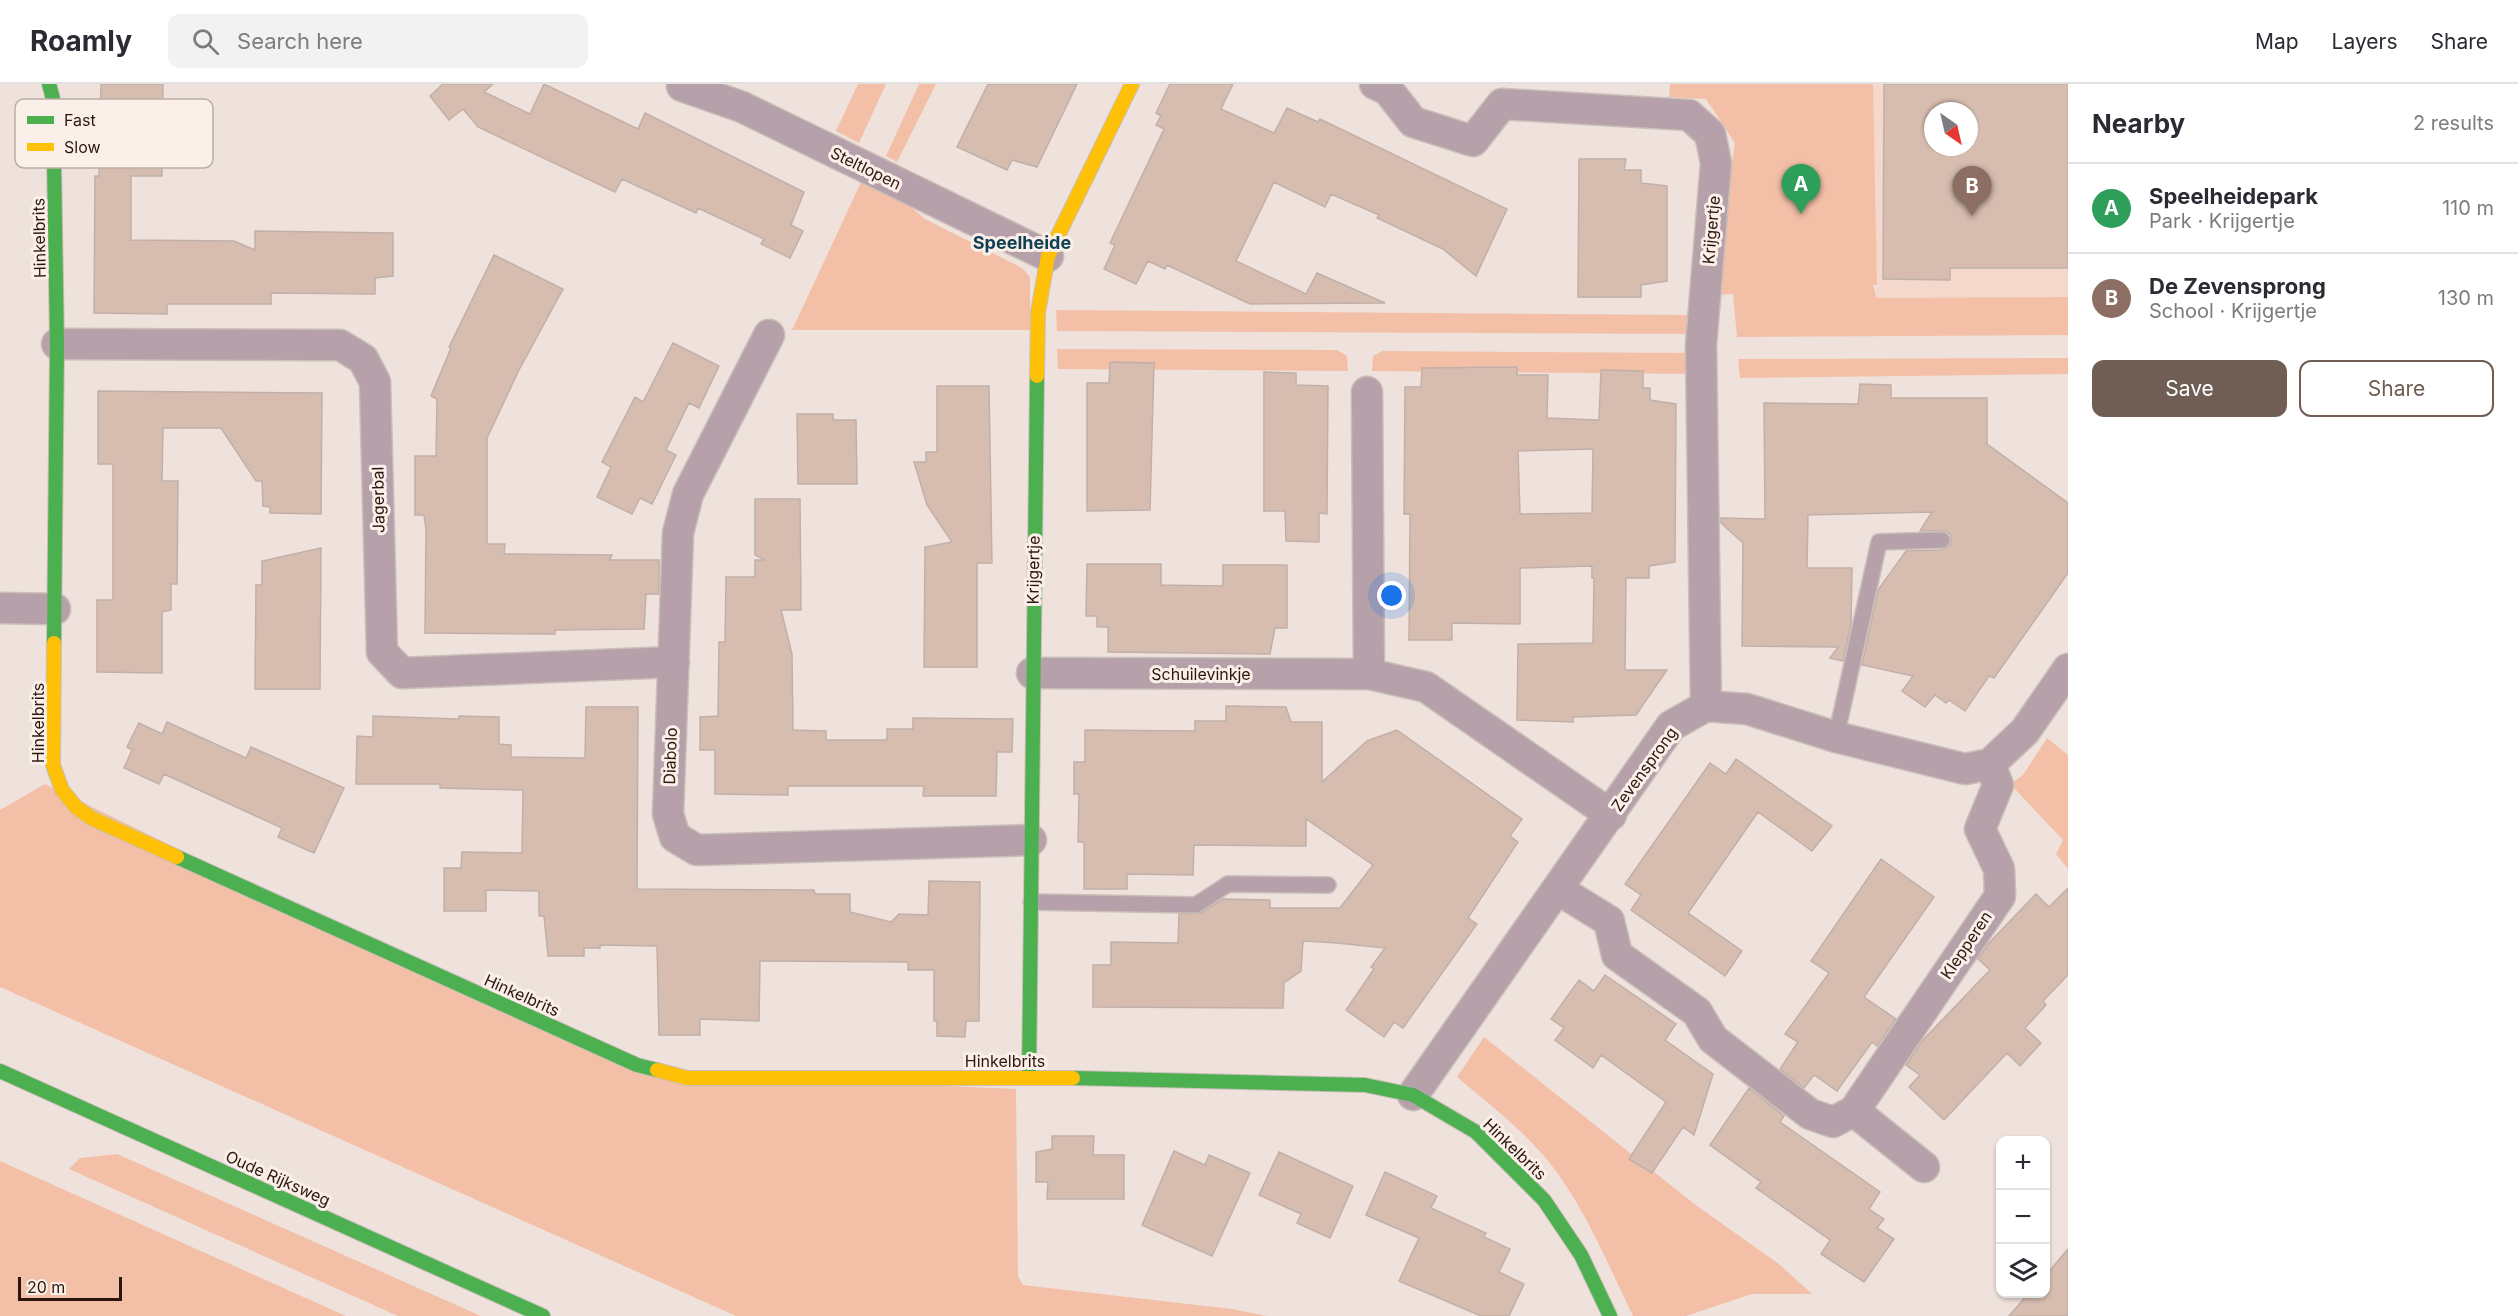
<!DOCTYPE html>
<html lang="en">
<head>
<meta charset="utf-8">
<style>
  :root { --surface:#fff; --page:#f2f2f3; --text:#2b2b33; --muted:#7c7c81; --line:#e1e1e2; --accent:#705e55 }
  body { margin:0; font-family:Inter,sans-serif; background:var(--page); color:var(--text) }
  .controls { position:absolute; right:18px; bottom:18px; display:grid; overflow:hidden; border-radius:12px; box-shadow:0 2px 4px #0004 }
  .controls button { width:54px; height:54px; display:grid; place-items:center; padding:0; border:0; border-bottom:2px solid var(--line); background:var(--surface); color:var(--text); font:30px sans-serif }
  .compass { position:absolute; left:1924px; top:18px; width:54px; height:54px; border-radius:50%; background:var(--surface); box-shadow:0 2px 4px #0004; rotate:146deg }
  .scale { position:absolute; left:18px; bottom:15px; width:104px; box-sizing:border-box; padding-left:6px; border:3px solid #2c170d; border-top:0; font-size:16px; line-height:21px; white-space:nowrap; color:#2c170d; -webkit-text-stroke:4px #fbefe9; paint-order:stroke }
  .you { position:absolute; left:1392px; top:512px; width:21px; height:21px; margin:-15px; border:4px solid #fff; border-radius:50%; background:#1a73e8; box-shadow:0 0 0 9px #1a73e833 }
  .badge { display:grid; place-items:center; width:39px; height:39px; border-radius:50%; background:var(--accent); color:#fff; font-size:20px; font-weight:700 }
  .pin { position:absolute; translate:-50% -50px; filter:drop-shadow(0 2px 3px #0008) }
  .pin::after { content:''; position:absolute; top:32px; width:21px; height:18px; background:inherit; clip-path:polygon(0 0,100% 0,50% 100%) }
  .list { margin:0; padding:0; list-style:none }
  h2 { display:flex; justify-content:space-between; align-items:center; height:78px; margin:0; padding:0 24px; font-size:26px }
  h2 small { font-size:20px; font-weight:400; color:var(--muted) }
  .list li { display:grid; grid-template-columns:39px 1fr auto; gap:18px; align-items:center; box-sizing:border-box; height:90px; padding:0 24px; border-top:2px solid var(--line) }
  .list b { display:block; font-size:22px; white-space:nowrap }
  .list p { margin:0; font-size:20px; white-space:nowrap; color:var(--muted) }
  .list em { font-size:20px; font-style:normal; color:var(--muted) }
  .actions { display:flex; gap:12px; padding:18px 24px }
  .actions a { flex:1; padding:14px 0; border:2px solid var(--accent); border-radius:12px; text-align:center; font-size:21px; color:var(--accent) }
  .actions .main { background:var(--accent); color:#fff }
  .icon { flex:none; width:33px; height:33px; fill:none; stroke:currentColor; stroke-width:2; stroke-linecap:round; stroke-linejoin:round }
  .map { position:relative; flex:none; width:2068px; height:1232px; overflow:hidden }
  header { display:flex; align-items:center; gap:36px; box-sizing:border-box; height:84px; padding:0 30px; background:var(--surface); border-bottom:2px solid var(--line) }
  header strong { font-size:28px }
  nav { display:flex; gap:33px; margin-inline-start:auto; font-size:21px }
  .search { width:420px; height:54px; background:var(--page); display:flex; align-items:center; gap:15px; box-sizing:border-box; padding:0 21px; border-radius:12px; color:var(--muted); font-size:22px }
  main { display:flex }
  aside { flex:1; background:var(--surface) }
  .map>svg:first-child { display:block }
  .built { fill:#f3d8cb; fill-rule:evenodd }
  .green { fill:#f3c0a7 }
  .building { fill:#d6bdaf; stroke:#c1b0a9; stroke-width:1.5; fill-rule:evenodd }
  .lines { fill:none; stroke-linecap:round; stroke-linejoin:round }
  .lane-casing { stroke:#cabeb8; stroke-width:18 }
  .street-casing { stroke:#cabeb8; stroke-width:33 }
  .fast-casing { stroke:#cabeb8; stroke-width:16 }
  .slow-casing { stroke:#cabeb8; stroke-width:16 }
  .lane { stroke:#b6a1aa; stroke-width:15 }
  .street { stroke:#b6a1aa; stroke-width:30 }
  .fast { stroke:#4caf50; stroke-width:14 }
  .slow { stroke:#ffc107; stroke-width:14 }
  .labels { text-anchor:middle; stroke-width:6; stroke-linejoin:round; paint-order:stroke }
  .street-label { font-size:16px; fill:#2c170d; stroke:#fbefe9 }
  .neighbourhood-label { font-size:18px; font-weight:bold; fill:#0e4052; stroke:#fbefe9 }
  .key { fill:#fbefe9; stroke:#bdaea7; stroke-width:1.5 }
  .key-label { font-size:16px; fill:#2c170d }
</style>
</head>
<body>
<header>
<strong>Roamly</strong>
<div class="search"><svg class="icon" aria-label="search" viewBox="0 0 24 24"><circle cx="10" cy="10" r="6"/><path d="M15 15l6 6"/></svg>Search here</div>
<nav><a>Map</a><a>Layers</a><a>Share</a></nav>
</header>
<main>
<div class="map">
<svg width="2068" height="1232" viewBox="0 0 2068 1232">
  <rect width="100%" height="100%" fill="#efe2dc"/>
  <path class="built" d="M 1873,0 L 2068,0 L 2068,213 L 1877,215 ZM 1933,27 L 1969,27 L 1969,63 L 1933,63 Z"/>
  <path class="green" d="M 858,0 L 886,0 L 859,59 L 836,47 Z
    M 919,0 L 936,0 L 897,78 L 886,72 Z
    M 1670,0 L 1873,0 L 1877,201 L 1873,201 L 1877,214 L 2068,213 L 2068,251 L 1737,253 L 1733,210 L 1714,211 L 1735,59 L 1706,15 L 1669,13 Z
    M 863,94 L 901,115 L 925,135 L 1022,184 L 1030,193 L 1030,246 L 792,246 Z
    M 1056,226 L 1697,231 L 1696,250 L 1057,247 Z
    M 1057,265 L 1337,266 L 1347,272 L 1348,287 L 1058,285 Z
    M 1383,267 L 1699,269 L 1700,290 L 1372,287 L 1373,272 Z
    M 2068,274 L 2068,290 L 1740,294 L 1738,275 Z
    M 2047,654 L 2068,671 L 2068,785 L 2056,770 L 2063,756 L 2010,700 L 2023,691 Z
    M 45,700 L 639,989 L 1016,1005 L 1018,1192 L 1023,1201 L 1232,1225 L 1267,1232 L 736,1232 L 0,903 L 0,726 Z
    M 1484,953 L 1697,1122 L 1779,1180 L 1812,1210 L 1752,1210 L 1686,1232 L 1633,1232 C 1608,1181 1585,1123 1549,1078 C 1523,1046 1489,1020 1457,993 Z
    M 117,1070 L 481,1232 L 398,1232 L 69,1085 L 80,1074 Z
    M 0,1077 L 346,1232 L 0,1232 Z"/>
  <path class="building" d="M 101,0 L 163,0 L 162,92 L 131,92 L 131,156 L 234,157 L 255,166 L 255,147 L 393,149 L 393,192 L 375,194 L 375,210 L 271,209 L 271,220 L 167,220 L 167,230 L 94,229 L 95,92 L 99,92 Z
    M 443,0 L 493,0 L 484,8 L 530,30 L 544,0 L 638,45 L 645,29 L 804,108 L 791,141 L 803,147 L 790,174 L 761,160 L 764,155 L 698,124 L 696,129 L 622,95 L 615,108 L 478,43 L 463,25 L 449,36 L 430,12 Z
    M 988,0 L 1077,0 L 1037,83 L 1012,76 L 1007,86 L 957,63 Z
    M 1170,0 L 1233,0 L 1221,25 L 1274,49 L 1287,24 L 1318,38 L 1320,35 L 1507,125 L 1476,192 L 1443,165 L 1377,134 L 1379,131 L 1331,110 L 1325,123 L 1274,98 L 1236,177 L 1306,210 L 1317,189 L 1385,219 L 1250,220 L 1167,181 L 1165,185 L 1148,177 L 1136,200 L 1104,185 L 1115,161 L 1110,159 L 1164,45 L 1156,41 L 1161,32 L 1156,29 Z
    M 1884,0 L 2068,0 L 2068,184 L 1950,184 L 1950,196 L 1883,195 ZM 1933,27 L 1969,27 L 1969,63 L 1933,63 Z
    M 1579,75 L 1626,75 L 1624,86 L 1641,86 L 1641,99 L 1667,102 L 1667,197 L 1641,201 L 1641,213 L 1578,213 Z
    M 494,171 L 563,205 L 519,286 L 487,354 L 487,460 L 505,460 L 504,470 L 612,471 L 609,476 L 659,476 L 659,510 L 646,510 L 644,545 L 555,546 L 555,550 L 425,549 L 426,445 L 424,431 L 415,431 L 415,372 L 436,372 L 437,315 L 431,312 L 451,264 L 449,263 Z
    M 673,259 L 719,282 L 699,324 L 689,319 L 666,366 L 676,371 L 652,420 L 640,414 L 632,430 L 597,413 L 611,383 L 602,378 L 635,313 L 643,318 Z
    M 1110,278 L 1154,279 L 1150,426 L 1087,427 L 1087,299 L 1109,299 Z
    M 1517,283 L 1517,291 L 1548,291 L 1547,334 L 1599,336 L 1601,286 L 1643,287 L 1643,304 L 1650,304 L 1650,316 L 1676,320 L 1675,478 L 1649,482 L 1649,494 L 1626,494 L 1625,586 L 1667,586 L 1636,631 L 1573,633 L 1573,638 L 1517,636 L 1518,560 L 1593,559 L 1594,494 L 1592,494 L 1592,482 L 1520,484 L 1520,540 L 1452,539 L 1452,556 L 1409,556 L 1410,430 L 1404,430 L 1405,303 L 1421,303 L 1422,284 ZM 1593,365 L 1592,429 L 1520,430 L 1518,367 Z
    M 1264,288 L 1296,289 L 1296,301 L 1328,302 L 1327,430 L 1319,429 L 1319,458 L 1286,457 L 1285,427 L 1264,427 Z
    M 1860,300 L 1891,301 L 1891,314 L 1987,314 L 1987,360 L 2068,419 L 2068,489 L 1994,594 L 1989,592 L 1965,627 L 1949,616 L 1946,619 L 1935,611 L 1925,623 L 1902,607 L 1913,592 L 1862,581 L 1878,506 L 1906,467 L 1942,466 L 1951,460 L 1951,451 L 1946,447 L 1920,447 L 1932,428 L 1808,431 L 1807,484 L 1852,484 L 1851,540 L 1843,577 L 1830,574 L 1838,563 L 1742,562 L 1743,459 L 1721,439 L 1721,434 L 1765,435 L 1764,319 L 1858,320 Z
    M 937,302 L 989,302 L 992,479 L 977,479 L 977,583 L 924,583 L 925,463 L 952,458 L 927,421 L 914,378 L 926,378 L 926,368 L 937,368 Z
    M 98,307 L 322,309 L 321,430 L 270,429 L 270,423 L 263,422 L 262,397 L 256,397 L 221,344 L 163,344 L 162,397 L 178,397 L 177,500 L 171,500 L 171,526 L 162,528 L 162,589 L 97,588 L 97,516 L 113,516 L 113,380 L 98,380 Z
    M 797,330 L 833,330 L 833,336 L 856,336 L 857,400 L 798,400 Z
    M 755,415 L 800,415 L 801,526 L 781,526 L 792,570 L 793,646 L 826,647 L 826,656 L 887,656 L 887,645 L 913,645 L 913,634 L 1013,635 L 1012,668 L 997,668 L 996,712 L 923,712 L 924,702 L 788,702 L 788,711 L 715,710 L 715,666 L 700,666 L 700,633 L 718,632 L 719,558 L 725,558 L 726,493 L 755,493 L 755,476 L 765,476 L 755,471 Z
    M 321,464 L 320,605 L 255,605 L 256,501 L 262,501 L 262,477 Z
    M 1087,480 L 1161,480 L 1161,501 L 1223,502 L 1223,481 L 1287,481 L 1287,544 L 1275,544 L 1270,570 L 1108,568 L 1108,543 L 1097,543 L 1097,532 L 1086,532 Z
    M 1226,622 L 1286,623 L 1291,638 L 1322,638 L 1322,698 L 1367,657 L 1397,646 L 1522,735 L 1510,752 L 1518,758 L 1468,834 L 1477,840 L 1403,944 L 1394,938 L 1384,953 L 1346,926 L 1374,885 L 1371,883 L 1385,864 L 1337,859 L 1303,857 L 1301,887 L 1284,899 L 1283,924 L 1093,923 L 1093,881 L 1111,881 L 1111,858 L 1178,859 L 1179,830 L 1201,829 L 1223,815 L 1270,816 L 1270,824 L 1340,824 L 1373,781 L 1306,735 L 1306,762 L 1194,761 L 1193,791 L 1127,790 L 1127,805 L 1084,805 L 1084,758 L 1078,758 L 1079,710 L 1074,710 L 1074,678 L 1085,678 L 1085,646 L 1195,647 L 1195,637 L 1226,637 Z
    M 586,623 L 638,623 L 637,805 L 814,806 L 815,810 L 850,810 L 850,828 L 891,838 L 899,830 L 928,831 L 929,797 L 980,798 L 979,937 L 966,937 L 965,953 L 937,952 L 937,937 L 934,937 L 934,886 L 908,886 L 908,878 L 760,877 L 759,937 L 700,935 L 700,951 L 659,951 L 657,862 L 600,861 L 600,864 L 584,864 L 584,872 L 548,872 L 544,832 L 539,832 L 539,807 L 486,806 L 486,827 L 444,827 L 444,784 L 461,784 L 462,768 L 522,769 L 523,706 L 440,704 L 440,700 L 356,700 L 357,652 L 373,653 L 373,632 L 459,635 L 459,632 L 499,633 L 499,660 L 511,661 L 511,673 L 585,674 Z
    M 167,638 L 246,674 L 251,663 L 344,704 L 314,769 L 278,753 L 282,744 L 164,690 L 159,700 L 124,684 L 132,666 L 127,663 L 139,639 L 162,650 Z
    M 1736,675 L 1832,742 L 1812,767 L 1758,728 L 1688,829 L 1742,867 L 1725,892 L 1631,826 L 1641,811 L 1625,800 L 1710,679 L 1726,690 Z
    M 1881,775 L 1934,813 L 1864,913 L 1896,935 L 1877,962 L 1872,958 L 1837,1007 L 1814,991 L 1804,1004 L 1780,985 L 1798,958 L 1785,950 L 1829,889 L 1811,877 Z
    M 2068,804 L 2068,891 L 2043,917 L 2046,921 L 2025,944 L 2041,959 L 2020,982 L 2007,969 L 1944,1036 L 1909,1003 L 1920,991 L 1906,981 L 1923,956 L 1990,886 L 1978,875 L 1989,859 L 2036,810 L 2049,823 Z
    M 1605,891 L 1676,940 L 1665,956 L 1713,990 L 1694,1051 L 1683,1043 L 1652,1089 L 1629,1075 L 1666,1018 L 1601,971 L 1593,984 L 1555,956 L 1564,944 L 1551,935 L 1579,896 L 1594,907 Z
    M 1749,1004 L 1784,1032 L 1780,1038 L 1880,1108 L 1869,1125 L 1884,1135 L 1877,1144 L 1894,1155 L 1864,1198 L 1821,1170 L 1830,1156 L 1756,1104 L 1761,1098 L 1710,1061 Z
    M 1052,1052 L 1094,1052 L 1093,1071 L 1124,1071 L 1124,1115 L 1047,1115 L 1048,1098 L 1036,1098 L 1036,1068 L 1052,1065 Z
    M 1174,1067 L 1205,1081 L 1209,1071 L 1250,1089 L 1212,1172 L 1142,1141 Z
    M 1279,1068 L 1353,1102 L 1330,1154 L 1297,1139 L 1301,1130 L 1259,1111 Z
    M 1385,1088 L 1437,1112 L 1431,1124 L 1486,1149 L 1484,1153 L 1510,1165 L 1499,1188 L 1524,1200 L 1509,1232 L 1481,1232 L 1399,1197 L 1419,1154 L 1366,1131 Z
    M 2068,1165 L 2068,1232 L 2009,1232 L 2029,1209 L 2046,1209 L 2046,1191 Z"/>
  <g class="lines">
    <defs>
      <path id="lane" d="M 1836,653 L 1879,458 L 1942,456
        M 1031,818 L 1196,821 L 1228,800 L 1328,801"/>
      <path id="street" d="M 1375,0 L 1388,6 L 1413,38 L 1473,57 L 1502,20 L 1689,31 L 1710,50 L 1716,79 L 1701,261 L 1706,622
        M 682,2 L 742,23 L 1048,172
        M 769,251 L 688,410 L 678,449 L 668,730 L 675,753 L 697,766 L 1031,756
        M 57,260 L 340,261 L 363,275 L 375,298 L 382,568 L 402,589 L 674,578
        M 1367,308 L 1369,590
        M 0,524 L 55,525
        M 1032,589 L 1369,590 L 1426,603 L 1611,731
        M 1559,806 L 1609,837 L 1617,871 L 1697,928 L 1713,955 L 1810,1030 L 1833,1038 L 1854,1027 L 2000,812 L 1999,785 L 1980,745 L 1998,701 L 1990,680
        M 1413,1011 L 1671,642 L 1706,622 L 1747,625 L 1836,653 L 1965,685 L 1990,680 L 2025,647 L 2068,585
        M 1854,1027 L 1924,1083"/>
      <path id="fast" d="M 49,0 L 53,15 L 57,260 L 54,559
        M 177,773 L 637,981 L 657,986
        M 0,987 L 543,1232
        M 1029,993 L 1037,292
        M 1073,994 L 1365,1001 L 1413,1011 L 1476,1048 L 1544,1116 L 1581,1171 L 1610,1232"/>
      <path id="slow" d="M 1037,292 L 1038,228 L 1048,172 L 1132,0
        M 54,559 L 53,681 L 62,706 L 76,723 L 91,734 L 177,773
        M 657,986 L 687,994 L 1073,994"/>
    </defs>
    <use href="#lane" class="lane-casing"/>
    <use href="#street" class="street-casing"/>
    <use href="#fast" class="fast-casing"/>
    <use href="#slow" class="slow-casing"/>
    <use href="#lane" class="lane"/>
    <use href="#street" class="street"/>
    <use href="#fast" class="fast"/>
    <use href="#slow" class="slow"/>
  </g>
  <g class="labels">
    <g class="street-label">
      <text transform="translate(866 84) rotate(26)" y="6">Steltlopen</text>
      <text transform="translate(1711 146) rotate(-85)" y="6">Krijgertje</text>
      <text transform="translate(39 154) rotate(-91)" y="6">Hinkelbrits</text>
      <text transform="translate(378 416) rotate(-91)" y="6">Jagerbal</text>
      <text transform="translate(1033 486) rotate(-89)" y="6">Krijgertje</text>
      <text x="1201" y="596">Schuilevinkje</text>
      <text transform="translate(38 639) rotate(-90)" y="6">Hinkelbrits</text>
      <text transform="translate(670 672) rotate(-88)" y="6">Diabolo</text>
      <text transform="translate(1644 685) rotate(-54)" y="6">Zevensprong</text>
      <text transform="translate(1966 861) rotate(-56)" y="6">Klepperen</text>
      <text transform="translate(522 911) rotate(24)" y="6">Hinkelbrits</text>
      <text x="1005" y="983">Hinkelbrits</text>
      <text transform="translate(1515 1065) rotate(44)" y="6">Hinkelbrits</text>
      <text transform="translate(278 1094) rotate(24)" y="6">Oude Rijksweg</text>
    </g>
    <g class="neighbourhood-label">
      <text x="1022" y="165">Speelheide</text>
    </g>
  </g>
  <rect x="15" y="15" width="198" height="69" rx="9" class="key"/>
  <rect x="27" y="32" width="27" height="8" fill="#4caf50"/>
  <rect x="27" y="59" width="27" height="8" fill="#ffc107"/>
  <g class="key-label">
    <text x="64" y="42">Fast</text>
    <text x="64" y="69">Slow</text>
  </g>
</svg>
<div class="controls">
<button>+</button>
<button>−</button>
<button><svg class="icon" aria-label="layers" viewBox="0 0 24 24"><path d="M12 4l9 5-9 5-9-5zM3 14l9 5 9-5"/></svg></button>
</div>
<svg class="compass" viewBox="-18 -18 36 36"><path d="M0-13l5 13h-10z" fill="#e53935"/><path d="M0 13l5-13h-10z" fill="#7c7c81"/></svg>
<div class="scale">20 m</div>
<div class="you"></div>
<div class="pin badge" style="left:1801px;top:130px;background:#2e9e5b">A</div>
<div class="pin badge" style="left:1972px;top:132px;background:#8d6e63">B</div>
</div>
<aside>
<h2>Nearby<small>2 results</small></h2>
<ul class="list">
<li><span class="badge" style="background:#2e9e5b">A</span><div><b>Speelheidepark</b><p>Park · Krijgertje</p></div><em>110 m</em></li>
<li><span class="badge" style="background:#8d6e63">B</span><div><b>De Zevensprong</b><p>School · Krijgertje</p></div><em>130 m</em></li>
</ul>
<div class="actions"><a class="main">Save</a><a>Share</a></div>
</aside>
</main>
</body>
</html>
